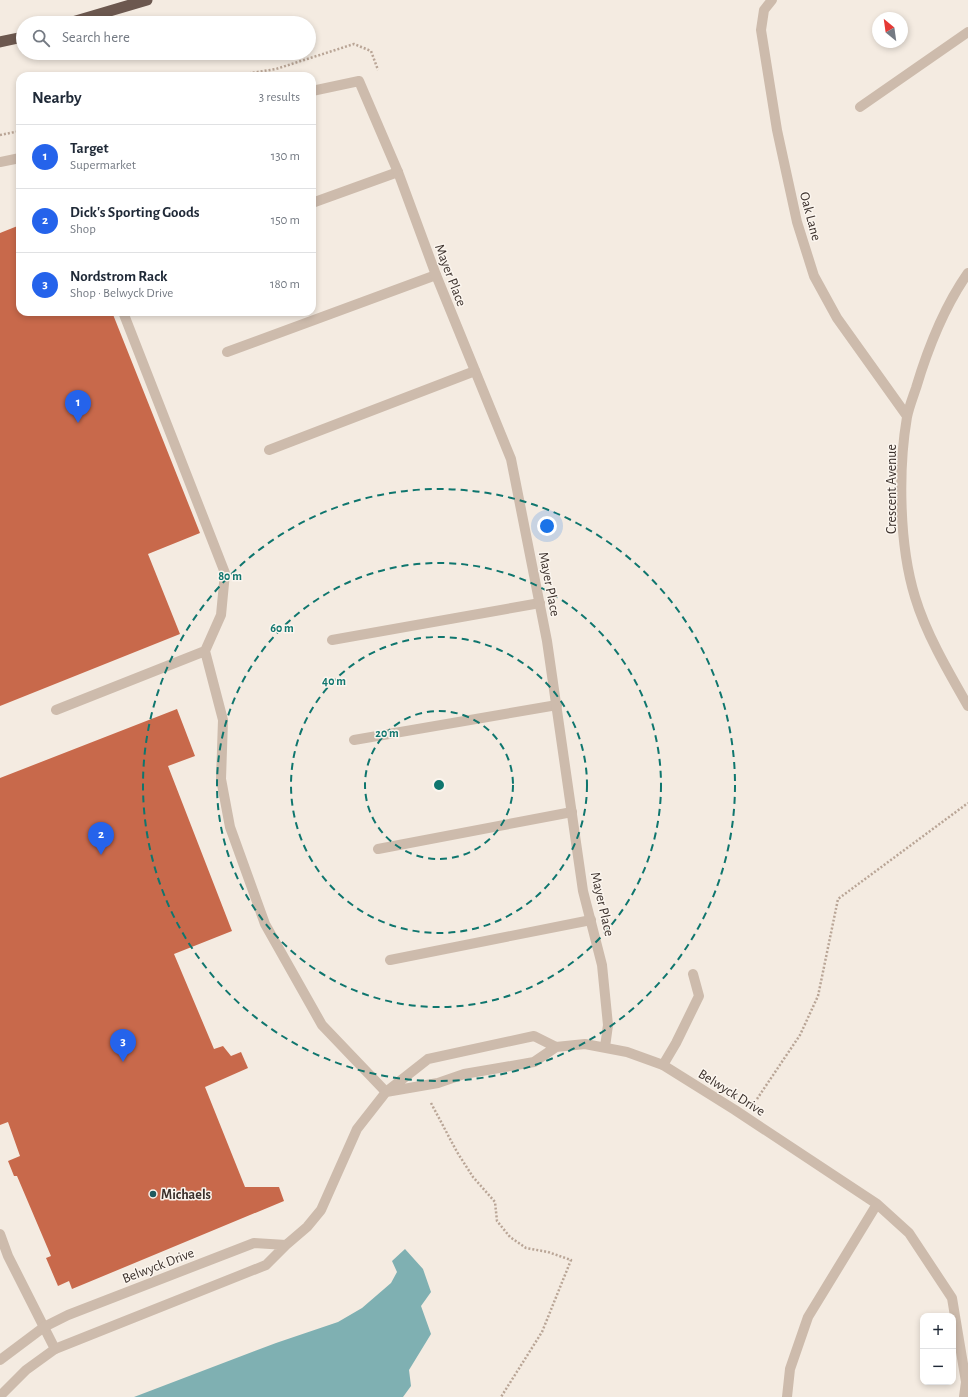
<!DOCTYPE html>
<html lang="en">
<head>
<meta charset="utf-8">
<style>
  :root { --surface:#fff; --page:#f6f6f7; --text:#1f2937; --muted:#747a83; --line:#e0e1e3; --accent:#2563eb }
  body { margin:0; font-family:"Alegreya Sans",sans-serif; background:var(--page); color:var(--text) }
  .controls { position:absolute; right:12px; bottom:12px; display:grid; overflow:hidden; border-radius:8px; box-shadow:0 2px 6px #0003 }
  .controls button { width:36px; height:36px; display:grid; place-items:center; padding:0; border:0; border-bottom:1px solid var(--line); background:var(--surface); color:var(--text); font:20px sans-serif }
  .compass { position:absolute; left:872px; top:12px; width:36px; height:36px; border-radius:50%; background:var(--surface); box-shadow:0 2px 6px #0003; rotate:331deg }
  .you { position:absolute; left:547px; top:526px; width:14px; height:14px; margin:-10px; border:3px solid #fff; border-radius:50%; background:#1a73e8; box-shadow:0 0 0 6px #1a73e833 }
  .badge { display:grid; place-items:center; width:26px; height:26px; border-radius:50%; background:var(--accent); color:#fff; font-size:13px; font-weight:700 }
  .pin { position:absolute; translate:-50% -33px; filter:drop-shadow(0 1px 2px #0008) }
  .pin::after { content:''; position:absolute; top:21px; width:14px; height:12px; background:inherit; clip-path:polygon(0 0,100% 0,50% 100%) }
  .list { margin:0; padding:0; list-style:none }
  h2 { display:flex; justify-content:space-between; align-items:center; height:52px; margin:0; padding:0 16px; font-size:17px }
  h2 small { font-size:13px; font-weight:400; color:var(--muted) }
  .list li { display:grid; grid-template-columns:26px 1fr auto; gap:12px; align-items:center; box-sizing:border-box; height:64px; padding:0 16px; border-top:1px solid var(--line) }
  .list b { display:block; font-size:15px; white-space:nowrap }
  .list p { margin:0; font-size:13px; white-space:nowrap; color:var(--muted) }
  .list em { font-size:13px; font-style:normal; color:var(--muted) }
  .icon { flex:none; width:22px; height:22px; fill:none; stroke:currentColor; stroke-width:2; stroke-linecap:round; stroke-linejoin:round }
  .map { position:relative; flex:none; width:968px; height:1397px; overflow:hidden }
  .search { position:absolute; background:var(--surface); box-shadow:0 2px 6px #0003; left:16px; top:16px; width:300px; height:44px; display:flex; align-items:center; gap:10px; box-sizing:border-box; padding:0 14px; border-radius:22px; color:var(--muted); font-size:15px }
  .panel { position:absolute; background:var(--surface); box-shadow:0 2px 6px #0003; left:16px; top:72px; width:300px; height:244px; border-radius:12px }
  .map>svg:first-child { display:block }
  .water { fill:#7fb0b2 }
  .building { fill:#c8694b }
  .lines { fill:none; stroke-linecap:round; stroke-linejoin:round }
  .path { stroke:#b9a596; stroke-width:2.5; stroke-dasharray:2 2; stroke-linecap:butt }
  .service { stroke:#cdbbac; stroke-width:10 }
  .minor { stroke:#cdbbac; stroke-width:10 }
  .trunk { stroke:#6c584f; stroke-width:11 }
  .ring { fill:none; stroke:#0f766e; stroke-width:2; stroke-dasharray:7 5 }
  .poi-dot { fill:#1f5a5e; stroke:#fbf5ee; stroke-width:1.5 }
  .labels { text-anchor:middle; stroke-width:3; stroke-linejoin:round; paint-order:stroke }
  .street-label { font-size:14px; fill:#3b302b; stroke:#fbf5ee }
  .poi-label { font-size:14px; font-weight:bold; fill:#3b302b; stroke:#fbf5ee; text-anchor:start }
  .centre { fill:#0f766e; stroke:#fbf5ee; stroke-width:2 }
  .ring-label { font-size:12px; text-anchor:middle; font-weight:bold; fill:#0f766e; stroke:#fbf5ee; stroke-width:3; stroke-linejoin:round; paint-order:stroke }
</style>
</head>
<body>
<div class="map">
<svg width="968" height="1397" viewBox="0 0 968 1397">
  <rect width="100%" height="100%" fill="#f4ebe1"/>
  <path class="water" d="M 405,1249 L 423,1269 L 431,1292 L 421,1306 L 431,1334 L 409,1370 L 411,1386 L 403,1397 L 134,1397 L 276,1343 L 338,1322 L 362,1308 L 391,1283 L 397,1272 L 392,1261 Z"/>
  <path class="building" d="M 20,225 L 20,312 L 112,312 L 200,533 L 148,554 L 180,634 L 0,706 L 0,233 Z
    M 177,709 L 195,756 L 168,766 L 232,931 L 174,954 L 214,1049 L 223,1046 L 231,1056 L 241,1052 L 248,1068 L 205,1087 L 245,1187 L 279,1187 L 284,1201 L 72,1289 L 69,1281 L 58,1286 L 46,1258 L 51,1256 L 17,1176 L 14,1176 L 8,1161 L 20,1156 L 8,1122 L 0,1125 L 0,778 Z"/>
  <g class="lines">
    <path class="path" d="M 233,76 L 276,69 L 354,44 L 371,51 L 378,70
      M 0,135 L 20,131
      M 757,1099 L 800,1035 L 818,996 L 838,899 L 968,803
      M 431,1103 L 457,1152 L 473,1177 L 495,1202 L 497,1221 L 510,1237 L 526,1248 L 548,1252 L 571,1260 L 542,1332 L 501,1397"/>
    <path class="service" d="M 860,107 L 968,32
      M 0,162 L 20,158
      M 312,203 L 398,172
      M 123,312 L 225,573 L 221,615 L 205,651
      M 227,352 L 436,275
      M 269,450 L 475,371
      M 332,640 L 540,603
      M 56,710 L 205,651 L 223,720 L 221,779 L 230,827 L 265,924 L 322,1025 L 386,1092
      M 354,740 L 557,705
      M 378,849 L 572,812
      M 390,960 L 591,920
      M 663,1065 L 676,1043 L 699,996 L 693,974
      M 0,1234 L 8,1256 L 55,1349"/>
    <path class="minor" d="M 772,0 L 764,10 L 761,30 L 777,130 L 797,222 L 814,276 L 837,318 L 907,416
      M 312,91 L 359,81 L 398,172 L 436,275 L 511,459 L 547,641 L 583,891 L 602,965 L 608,1025 L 605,1047
      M 968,273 C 944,307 928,348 916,388 C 913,397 909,407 907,417 C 898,470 899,545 915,597 C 926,634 949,673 968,706
      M 386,1092 L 438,1083 L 464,1074 L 534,1062 L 556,1047 L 585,1044 L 627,1052 L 663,1065 L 735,1110 L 877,1204 L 909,1233 L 952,1298 L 966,1382 L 964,1397
      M 0,1360 L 44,1327 L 68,1315 L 254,1243 L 286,1245
      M 0,1396 L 26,1370 L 55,1349 L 266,1265 L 286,1245 L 307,1227 L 321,1210 L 357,1129 L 386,1092 L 428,1059 L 534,1036 L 556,1047
      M 787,1397 L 790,1369 L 808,1317 L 877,1204"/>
    <path class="trunk" d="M 69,23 L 147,0
      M 0,42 L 23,37"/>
  </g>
  <g class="ring">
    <circle cx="439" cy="785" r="74"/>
    <circle cx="439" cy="785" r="148"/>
    <circle cx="439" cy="785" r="222"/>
    <circle cx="439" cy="785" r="296"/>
  </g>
  <circle class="poi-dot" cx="153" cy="1194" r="4"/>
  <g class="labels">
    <g class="street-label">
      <text transform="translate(811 216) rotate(75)" y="5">Oak Lane</text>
      <text transform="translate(451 275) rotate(69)" y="5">Mayer Place</text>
      <text transform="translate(891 489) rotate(-90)" y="5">Crescent Avenue</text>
      <text transform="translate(550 584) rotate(79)" y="5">Mayer Place</text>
      <text transform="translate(603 904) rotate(77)" y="5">Mayer Place</text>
      <text transform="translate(732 1092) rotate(32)" y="5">Belwyck Drive</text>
      <text transform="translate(158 1265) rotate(-21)" y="5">Belwyck Drive</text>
    </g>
    <g class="poi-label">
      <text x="161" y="1199">Michaels</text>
    </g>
  </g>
  <circle cx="439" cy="785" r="6" class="centre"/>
  <g class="ring-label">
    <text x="230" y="580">80 m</text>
    <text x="282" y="632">60 m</text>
    <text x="334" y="685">40 m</text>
    <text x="387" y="737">20 m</text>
  </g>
</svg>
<div class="controls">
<button>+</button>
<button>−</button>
</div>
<svg class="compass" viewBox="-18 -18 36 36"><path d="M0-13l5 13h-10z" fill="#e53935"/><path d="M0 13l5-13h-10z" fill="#747a83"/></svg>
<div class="you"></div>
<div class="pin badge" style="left:78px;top:423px">1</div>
<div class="pin badge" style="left:101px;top:855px">2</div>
<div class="pin badge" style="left:123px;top:1062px">3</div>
<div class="search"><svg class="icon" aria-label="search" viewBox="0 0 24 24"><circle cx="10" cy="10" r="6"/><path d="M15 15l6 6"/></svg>Search here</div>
<section class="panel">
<h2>Nearby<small>3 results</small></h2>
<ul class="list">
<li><span class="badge">1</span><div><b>Target</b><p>Supermarket</p></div><em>130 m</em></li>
<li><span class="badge">2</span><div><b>Dick's Sporting Goods</b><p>Shop</p></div><em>150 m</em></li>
<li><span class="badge">3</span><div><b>Nordstrom Rack</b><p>Shop · Belwyck Drive</p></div><em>180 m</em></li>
</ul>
</section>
</div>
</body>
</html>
